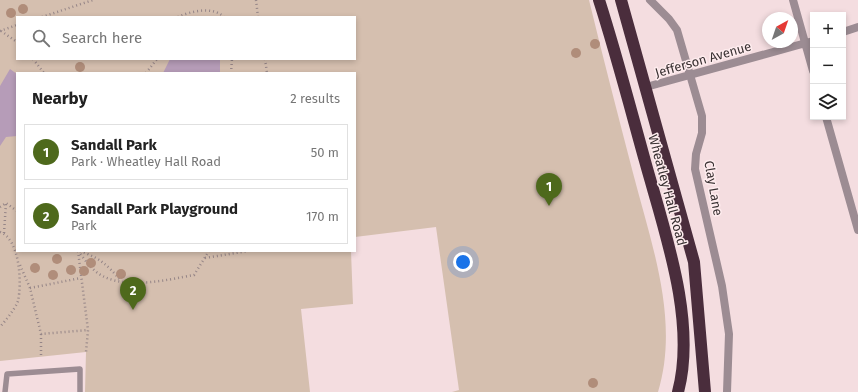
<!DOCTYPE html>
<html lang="en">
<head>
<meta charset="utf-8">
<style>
  :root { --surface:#fff; --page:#f6f6f6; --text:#222; --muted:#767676; --line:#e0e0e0; --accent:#4e691c }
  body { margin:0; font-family:"Fira Sans",sans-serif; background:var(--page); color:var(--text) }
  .controls { position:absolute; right:12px; top:12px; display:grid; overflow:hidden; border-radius:0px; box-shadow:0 2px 6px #0003 }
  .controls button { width:36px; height:36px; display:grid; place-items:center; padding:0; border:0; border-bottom:1px solid var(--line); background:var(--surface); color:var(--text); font:20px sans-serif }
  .compass { position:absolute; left:762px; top:12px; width:36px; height:36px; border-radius:50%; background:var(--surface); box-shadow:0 2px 6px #0003; rotate:40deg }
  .you { position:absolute; left:463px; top:262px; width:14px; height:14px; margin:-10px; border:3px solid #fff; border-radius:50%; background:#1a73e8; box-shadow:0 0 0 6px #1a73e833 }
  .badge { display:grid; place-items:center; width:26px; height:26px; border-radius:50%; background:var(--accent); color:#fff; font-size:13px; font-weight:700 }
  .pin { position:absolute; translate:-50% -33px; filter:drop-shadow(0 1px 2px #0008) }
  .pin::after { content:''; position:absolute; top:21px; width:14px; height:12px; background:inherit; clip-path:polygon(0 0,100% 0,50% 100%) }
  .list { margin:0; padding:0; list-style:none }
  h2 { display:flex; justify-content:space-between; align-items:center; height:52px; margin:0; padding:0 16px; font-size:17px }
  h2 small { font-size:13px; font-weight:400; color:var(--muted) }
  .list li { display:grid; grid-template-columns:26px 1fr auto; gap:12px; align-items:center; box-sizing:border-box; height:56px; margin:0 8px 8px; padding:0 8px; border:1px solid var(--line); border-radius:0px }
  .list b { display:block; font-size:15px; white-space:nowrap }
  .list p { margin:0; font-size:13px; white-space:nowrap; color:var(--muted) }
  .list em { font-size:13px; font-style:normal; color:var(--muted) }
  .icon { flex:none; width:22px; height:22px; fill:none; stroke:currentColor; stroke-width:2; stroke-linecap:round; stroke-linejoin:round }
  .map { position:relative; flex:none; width:858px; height:392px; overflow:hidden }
  .search { position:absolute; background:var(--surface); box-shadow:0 2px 6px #0003; left:16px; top:16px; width:340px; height:44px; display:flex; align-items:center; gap:10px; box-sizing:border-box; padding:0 14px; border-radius:0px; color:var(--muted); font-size:15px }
  .panel { position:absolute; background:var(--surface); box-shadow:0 2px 6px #0003; left:16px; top:72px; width:340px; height:180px; border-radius:0px }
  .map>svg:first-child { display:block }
  .green { fill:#d5bfaf; fill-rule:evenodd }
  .water { fill:#b69cb8 }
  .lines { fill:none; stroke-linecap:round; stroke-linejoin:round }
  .path { stroke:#958587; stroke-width:2.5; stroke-dasharray:1 3; stroke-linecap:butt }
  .lane { stroke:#9c8c93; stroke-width:5.5 }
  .street { stroke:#9c8c93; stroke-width:8 }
  .highway { stroke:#4a2d3c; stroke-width:12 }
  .tree { fill:#b08d7a }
  .labels { text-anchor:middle; stroke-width:3; stroke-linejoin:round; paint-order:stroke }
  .street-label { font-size:13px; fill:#383031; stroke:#feecee }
</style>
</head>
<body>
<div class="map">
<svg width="858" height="392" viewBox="0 0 858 392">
  <rect width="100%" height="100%" fill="#f4dde0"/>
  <path class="green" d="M 0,0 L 589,0 C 603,58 618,115 633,173 C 651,243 680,320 658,392 L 452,392 L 459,390 L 436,227 L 355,237 L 355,73 L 17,73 L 17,251 L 351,251 L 353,304 L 301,309 L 310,392 L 85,392 L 86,352 L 0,361 ZM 17,17 L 355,17 L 355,59 L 17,59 Z"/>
  <path class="water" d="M 170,59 L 220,59 L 220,73 L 163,73 Z
    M 10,69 L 17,74 L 17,136 L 6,137 L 0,146 L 0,86 Z"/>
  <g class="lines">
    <path class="path" d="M 256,0 L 258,17
      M 42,17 L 93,0
      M 178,17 C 191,11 213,6 224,17
      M 0,31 L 17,25
      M 1,31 L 17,42
      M 33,59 L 44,73
      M 265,59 L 267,73
      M 146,73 L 157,59
      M 231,73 L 232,59
      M 0,207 L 6,203 L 17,211
      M 0,232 C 20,239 22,283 18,301 C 15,309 6,320 0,327
      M 4,233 L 6,203
      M 78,251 C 83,257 88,265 94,270 C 118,292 166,280 194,275 L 209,251
      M 78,251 L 88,330 L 86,352
      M 80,251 C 99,258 107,264 120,280
      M 205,258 L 248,251
      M 20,265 L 30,288 L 41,334 L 88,330
      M 30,288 L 81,278
      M 41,334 L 41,356"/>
    <path class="lane" d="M 5,392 L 7,374 L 80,369 L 80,392"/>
    <path class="street" d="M 650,0 L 669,19 L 677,30 L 702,116 L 702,133 L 696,154 L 695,169 L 722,286 L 729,334 L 727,392
      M 793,0 L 813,71
      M 843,32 L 858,27
      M 646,87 L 813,41
      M 826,117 L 858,230"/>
    <path class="highway" d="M 599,0 C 616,53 630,107 645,161 C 664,230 697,321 678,392
      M 621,0 L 694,262 L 705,392"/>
  </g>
  <g class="tree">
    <circle cx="23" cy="9" r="5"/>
    <circle cx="11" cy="13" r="5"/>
    <circle cx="595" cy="44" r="5"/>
    <circle cx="576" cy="53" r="5"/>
    <circle cx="80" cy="67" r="5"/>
    <circle cx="57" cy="259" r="5"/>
    <circle cx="91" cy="263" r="5"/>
    <circle cx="35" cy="268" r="5"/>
    <circle cx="71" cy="270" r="5"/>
    <circle cx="84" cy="271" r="5"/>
    <circle cx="121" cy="274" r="5"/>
    <circle cx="53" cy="275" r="5"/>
    <circle cx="593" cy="383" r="5"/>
  </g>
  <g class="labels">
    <g class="street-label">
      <text transform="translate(703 59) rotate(-16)" y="5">Jefferson Avenue</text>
      <text transform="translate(714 188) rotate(80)" y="5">Clay Lane</text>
      <text transform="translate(668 190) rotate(75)" y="5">Wheatley Hall Road</text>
    </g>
  </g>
</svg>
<div class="controls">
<button>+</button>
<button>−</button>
<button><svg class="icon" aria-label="layers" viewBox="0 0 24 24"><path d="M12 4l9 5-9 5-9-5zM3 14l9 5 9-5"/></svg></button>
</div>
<svg class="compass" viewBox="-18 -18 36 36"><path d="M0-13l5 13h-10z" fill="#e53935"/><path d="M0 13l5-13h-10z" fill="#767676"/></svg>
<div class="you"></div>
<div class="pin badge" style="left:549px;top:206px">1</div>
<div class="pin badge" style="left:133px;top:310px">2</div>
<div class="search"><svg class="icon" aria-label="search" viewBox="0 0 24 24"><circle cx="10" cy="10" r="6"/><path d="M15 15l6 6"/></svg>Search here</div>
<section class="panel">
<h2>Nearby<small>2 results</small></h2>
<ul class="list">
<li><span class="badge">1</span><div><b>Sandall Park</b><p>Park · Wheatley Hall Road</p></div><em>50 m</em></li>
<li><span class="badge">2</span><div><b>Sandall Park Playground</b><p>Park</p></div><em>170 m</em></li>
</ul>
</section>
</div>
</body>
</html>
